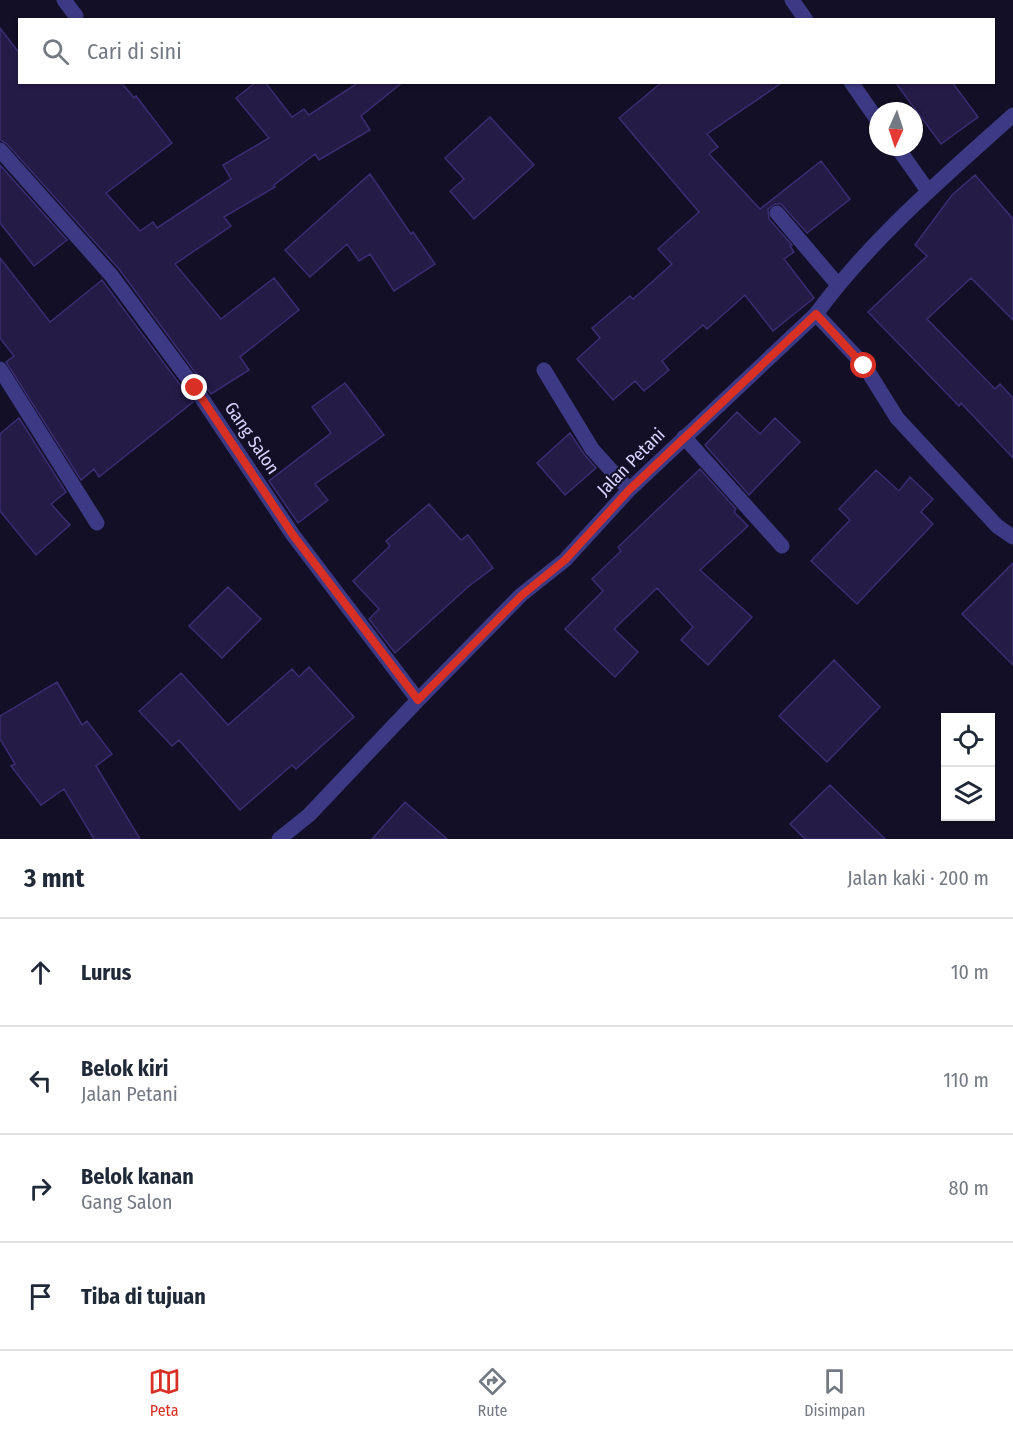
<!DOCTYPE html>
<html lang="id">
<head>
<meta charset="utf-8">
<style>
  :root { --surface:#fff; --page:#f2f2f3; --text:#1f2937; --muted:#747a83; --line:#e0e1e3; --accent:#d93025 }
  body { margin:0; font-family:"Fira Sans Condensed",sans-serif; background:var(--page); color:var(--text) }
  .controls { position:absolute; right:18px; bottom:18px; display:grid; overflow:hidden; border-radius:0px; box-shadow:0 2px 4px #0004 }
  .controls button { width:54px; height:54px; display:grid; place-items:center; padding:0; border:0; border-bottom:2px solid var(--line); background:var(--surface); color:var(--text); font:30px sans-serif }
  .compass { position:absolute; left:869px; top:102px; width:54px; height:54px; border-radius:50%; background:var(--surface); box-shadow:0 2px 4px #0004; rotate:183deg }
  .stop { position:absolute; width:18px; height:18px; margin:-14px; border:4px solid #d93025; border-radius:50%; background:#fff }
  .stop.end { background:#d93025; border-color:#fff; box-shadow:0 2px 6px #0008 }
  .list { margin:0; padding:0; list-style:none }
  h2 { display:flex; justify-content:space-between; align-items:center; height:78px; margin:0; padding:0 24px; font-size:26px }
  h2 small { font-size:20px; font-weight:400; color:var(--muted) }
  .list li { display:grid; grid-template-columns:39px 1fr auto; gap:18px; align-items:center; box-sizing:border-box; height:108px; padding:0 24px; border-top:2px solid var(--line) }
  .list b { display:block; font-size:22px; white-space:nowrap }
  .list p { margin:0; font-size:20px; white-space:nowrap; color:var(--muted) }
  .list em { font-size:20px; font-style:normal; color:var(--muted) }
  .icon { flex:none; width:33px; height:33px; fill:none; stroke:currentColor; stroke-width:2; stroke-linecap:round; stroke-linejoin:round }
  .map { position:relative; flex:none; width:1013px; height:839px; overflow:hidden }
  .search { position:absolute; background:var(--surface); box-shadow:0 2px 4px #0004; left:18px; right:18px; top:18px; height:66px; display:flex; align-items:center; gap:15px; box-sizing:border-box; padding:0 21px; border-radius:0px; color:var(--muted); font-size:22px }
  .sheet { height:510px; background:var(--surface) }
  nav { display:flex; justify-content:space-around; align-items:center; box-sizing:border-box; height:84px; border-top:2px solid var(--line); background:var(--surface); font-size:16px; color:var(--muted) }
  nav a { display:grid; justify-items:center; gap:3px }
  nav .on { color:var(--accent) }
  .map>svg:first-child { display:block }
  .building { fill:#241b47; stroke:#3b2d73; stroke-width:1.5 }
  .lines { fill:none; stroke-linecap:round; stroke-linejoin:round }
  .street { stroke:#3d3a85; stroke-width:15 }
  .route { stroke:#d93025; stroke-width:8 }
  .labels { text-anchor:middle; stroke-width:4.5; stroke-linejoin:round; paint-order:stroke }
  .street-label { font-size:18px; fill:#d9d4ff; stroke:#130f26 }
</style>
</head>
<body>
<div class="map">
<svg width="1013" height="839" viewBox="0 0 1013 839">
  <rect width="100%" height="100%" fill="#130f26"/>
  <path class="building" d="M 0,28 L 20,54 L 20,82 L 121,82 L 134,98 L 136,96 L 172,143 L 106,193 L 140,231 L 153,222 L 157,228 L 231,179 L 223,165 L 269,138 L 236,98 L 256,82 L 265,82 L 292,117 L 304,109 L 309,115 L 359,82 L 403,82 L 361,116 L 370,130 L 319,160 L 315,154 L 274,185 L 275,187 L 224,217 L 231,226 L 175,264 L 221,319 L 274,278 L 299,310 L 240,357 L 249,370 L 211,394 L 119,269 L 7,144 L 0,140 Z
    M 662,82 L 783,82 L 707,134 L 718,147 L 709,154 L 760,209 L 821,161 L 850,199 L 807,233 L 781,204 L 775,204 L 768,209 L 769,219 L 792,245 L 790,246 L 794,252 L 784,259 L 814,298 L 773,331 L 745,295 L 707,329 L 703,325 L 662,361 L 669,370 L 644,391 L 635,381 L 613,400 L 577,359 L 600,338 L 592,328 L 630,296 L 633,299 L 672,264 L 658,249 L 699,212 L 619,118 Z
    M 895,82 L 952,82 L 978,117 L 941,144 Z
    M 490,117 L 534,165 L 474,219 L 450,191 L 464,179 L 445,158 Z
    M 0,165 L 67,240 L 34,266 L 0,223 Z
    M 370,174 L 411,234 L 413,232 L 435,264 L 394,291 L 370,254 L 359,261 L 347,244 L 310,277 L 285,250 Z
    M 975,175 L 1013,219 L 1013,320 L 971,278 L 927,319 L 995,389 L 1000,384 L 1013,398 L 1013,458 L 961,403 L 959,406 L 868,312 L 927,256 L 915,245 L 952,195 Z
    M 0,258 L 50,322 L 102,280 L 193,402 L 99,477 L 94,469 L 81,480 L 6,362 L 14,356 L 0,338 Z
    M 345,383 L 384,435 L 315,484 L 328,500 L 298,523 L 269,481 L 331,433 L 312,407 Z
    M 737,412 L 760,434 L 775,418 L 800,442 L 749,495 L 705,445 Z
    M 19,418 L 66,492 L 51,504 L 70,525 L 36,555 L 0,511 L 0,434 Z
    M 570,433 L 584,454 L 596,468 L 565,495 L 537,463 Z
    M 700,469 L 736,509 L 734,512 L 748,526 L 700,570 L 752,617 L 708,665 L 681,640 L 693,627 L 657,588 L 614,629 L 638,652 L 615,677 L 565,629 L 603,591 L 592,579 L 621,551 L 618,547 Z
    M 876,470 L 899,491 L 910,477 L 933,499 L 921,512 L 933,524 L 857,604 L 811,561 L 850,520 L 839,509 Z
    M 429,504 L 461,540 L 468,535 L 493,568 L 469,586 L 395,653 L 369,619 L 379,609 L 353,581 L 390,546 L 386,541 Z
    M 1013,563 L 1013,665 L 962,614 Z
    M 228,587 L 261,619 L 222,658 L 189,626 Z
    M 834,660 L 880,707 L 827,762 L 779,716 Z
    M 309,667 L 354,717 L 296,769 L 292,765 L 240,810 L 179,740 L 172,746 L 139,711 L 181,673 L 228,725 L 292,669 L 299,677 Z
    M 57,682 L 82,725 L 87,721 L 112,754 L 96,766 L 140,839 L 94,839 L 64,789 L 41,805 L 11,766 L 15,764 L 0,739 L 0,716 Z
    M 830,785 L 885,839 L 805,839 L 790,824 Z
    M 405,802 L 447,839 L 372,839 Z"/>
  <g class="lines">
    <path class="street" d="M 64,0 L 76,16
      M 792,0 L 806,20
      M 851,82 L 878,121
      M 897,147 L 928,191
      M 0,150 L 111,275 L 195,388 L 293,535 L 418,700
      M 777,213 L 838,285
      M 816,314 L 864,365 L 897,418 L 997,526 L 1013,537
      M 0,369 L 97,523
      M 544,370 L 592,449 L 629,490
      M 684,437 L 782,546
      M 279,839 L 309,815 L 418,700 L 521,595 L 565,560 L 629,490 L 816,314 C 871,239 944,177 1013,115"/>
  </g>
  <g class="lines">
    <path class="route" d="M 195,388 L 293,535 L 418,700 L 522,595 L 565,560 L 629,490 L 816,314 L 864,366"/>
  </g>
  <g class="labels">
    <g class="street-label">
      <text transform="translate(252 438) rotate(56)" y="6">Gang Salon</text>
      <text transform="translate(631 462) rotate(-45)" y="6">Jalan Petani</text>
    </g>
  </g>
</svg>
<div class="controls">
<button><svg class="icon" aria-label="locate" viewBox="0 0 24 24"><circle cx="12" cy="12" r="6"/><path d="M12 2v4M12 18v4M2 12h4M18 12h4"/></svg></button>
<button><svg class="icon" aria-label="layers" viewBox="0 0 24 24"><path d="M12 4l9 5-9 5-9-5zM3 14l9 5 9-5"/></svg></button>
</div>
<svg class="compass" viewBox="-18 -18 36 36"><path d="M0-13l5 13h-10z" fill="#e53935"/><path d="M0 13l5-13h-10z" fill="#747a83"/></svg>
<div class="stop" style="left:864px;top:366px"></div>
<div class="stop end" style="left:195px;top:388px"></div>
<div class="search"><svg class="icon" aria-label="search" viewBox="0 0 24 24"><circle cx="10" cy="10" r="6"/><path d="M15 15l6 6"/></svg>Cari di sini</div>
</div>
<section class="sheet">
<h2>3 mnt<small>Jalan kaki · 200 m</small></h2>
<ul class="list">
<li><svg class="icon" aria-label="ahead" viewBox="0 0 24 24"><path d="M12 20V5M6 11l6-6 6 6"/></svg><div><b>Lurus</b></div><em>10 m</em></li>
<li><svg class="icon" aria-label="left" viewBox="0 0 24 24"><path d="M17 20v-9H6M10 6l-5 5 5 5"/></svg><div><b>Belok kiri</b><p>Jalan Petani</p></div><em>110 m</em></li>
<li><svg class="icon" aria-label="right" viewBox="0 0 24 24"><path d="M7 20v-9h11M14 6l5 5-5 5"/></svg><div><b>Belok kanan</b><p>Gang Salon</p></div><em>80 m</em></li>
<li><svg class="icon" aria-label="arrive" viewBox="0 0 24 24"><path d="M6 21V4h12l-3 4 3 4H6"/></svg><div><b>Tiba di tujuan</b></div></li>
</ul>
</section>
<nav>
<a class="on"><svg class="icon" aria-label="map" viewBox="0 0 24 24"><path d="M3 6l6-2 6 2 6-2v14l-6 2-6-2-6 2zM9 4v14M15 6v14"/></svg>Peta</a>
<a><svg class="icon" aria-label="directions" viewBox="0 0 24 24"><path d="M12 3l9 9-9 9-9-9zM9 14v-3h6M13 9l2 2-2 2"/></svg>Rute</a>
<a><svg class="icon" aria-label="saved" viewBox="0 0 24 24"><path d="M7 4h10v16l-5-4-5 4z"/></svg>Disimpan</a>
</nav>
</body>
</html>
